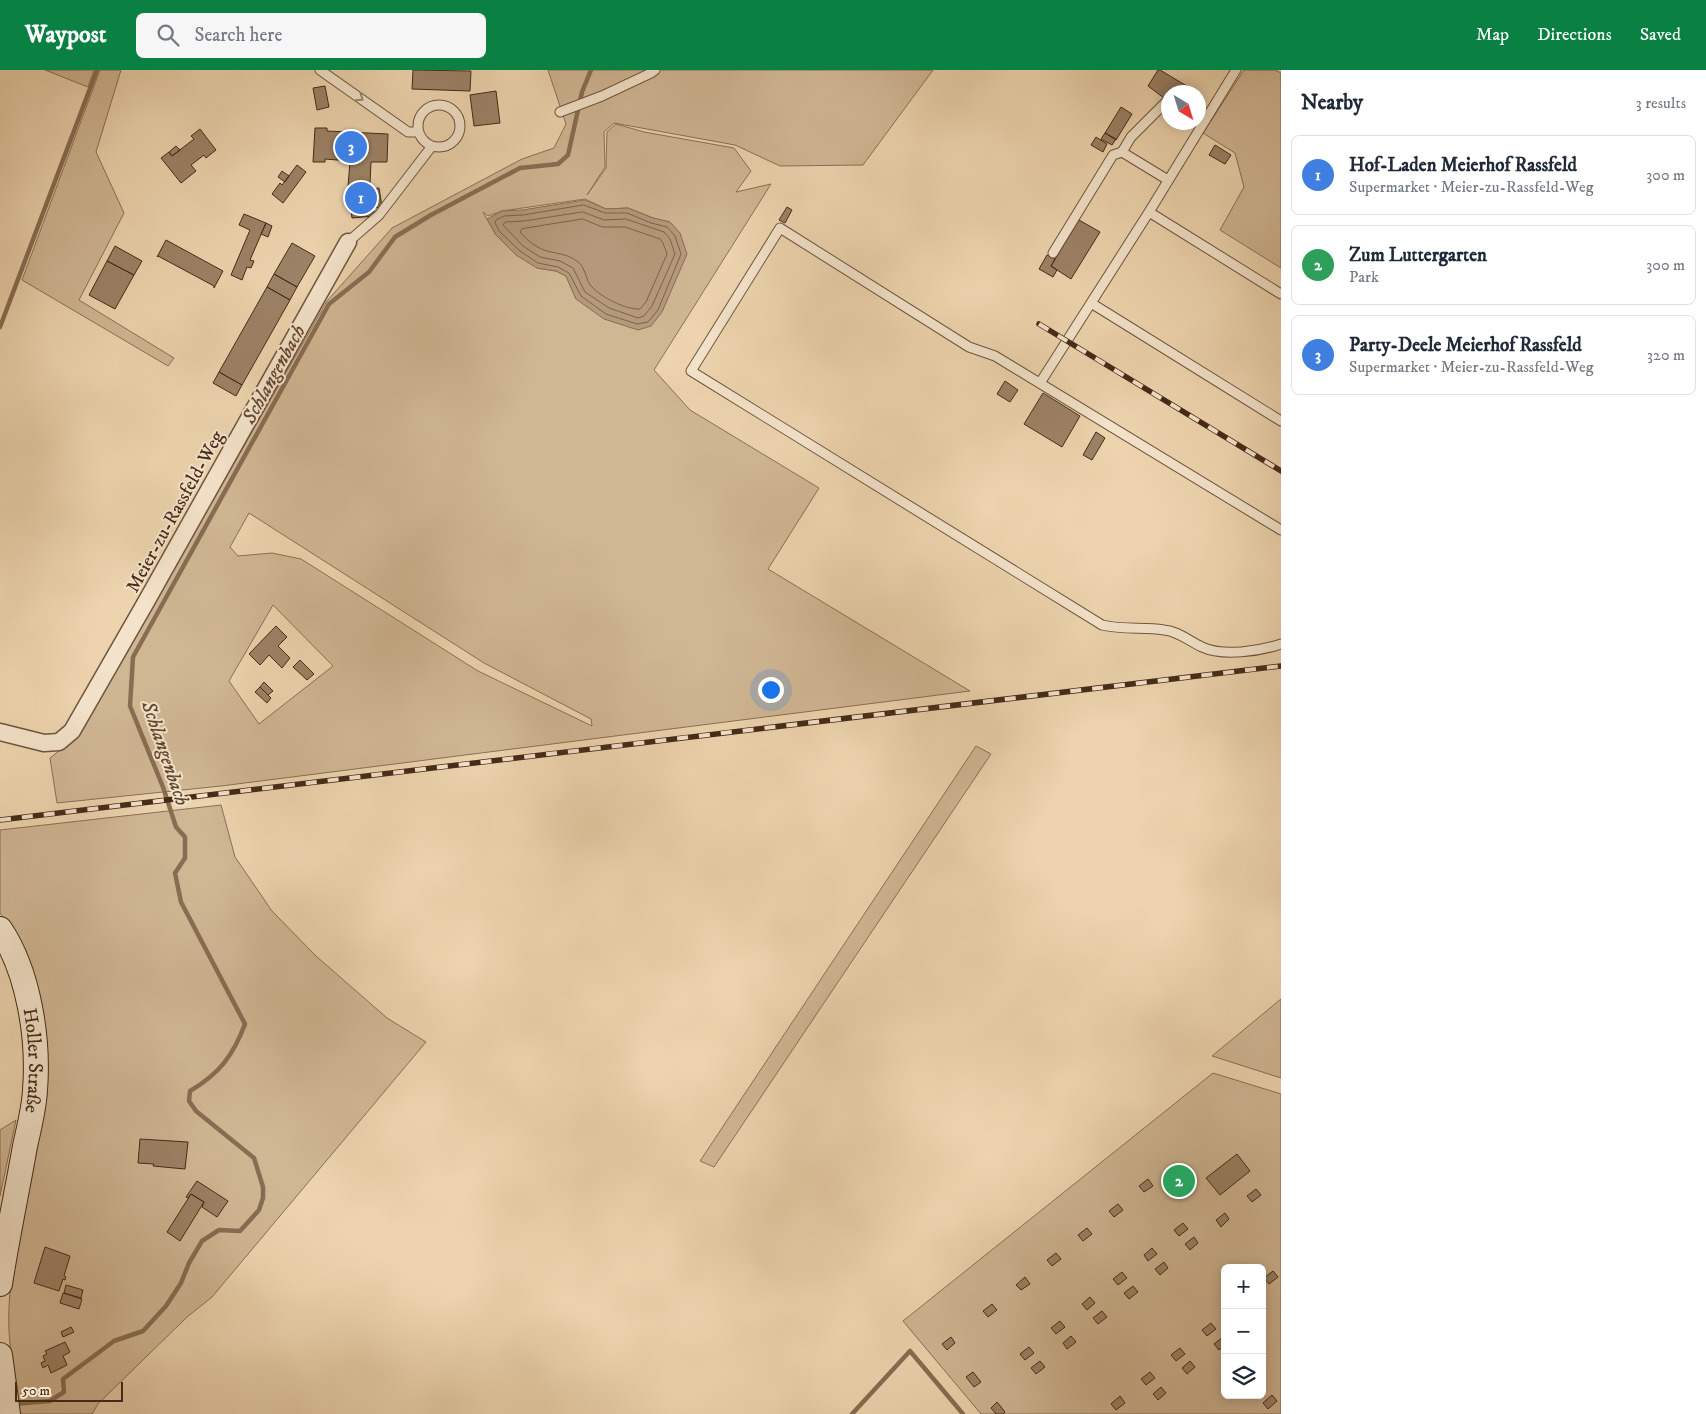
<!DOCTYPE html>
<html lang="en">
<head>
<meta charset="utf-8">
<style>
  :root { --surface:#fff; --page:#f6f6f7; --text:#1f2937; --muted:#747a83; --line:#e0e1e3; --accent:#0b8043 }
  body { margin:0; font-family:"IM FELL DW Pica",serif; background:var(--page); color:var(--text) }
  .controls { position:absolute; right:15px; bottom:15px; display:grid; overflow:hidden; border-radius:8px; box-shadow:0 2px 12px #0003 }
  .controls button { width:45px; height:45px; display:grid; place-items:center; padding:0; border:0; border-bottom:1px solid var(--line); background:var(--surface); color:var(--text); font:25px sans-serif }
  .compass { position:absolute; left:1161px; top:15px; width:45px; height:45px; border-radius:50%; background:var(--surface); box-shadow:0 2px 12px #0003; rotate:142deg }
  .scale { position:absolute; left:15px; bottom:12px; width:108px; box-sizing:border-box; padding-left:5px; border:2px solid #452a18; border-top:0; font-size:14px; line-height:18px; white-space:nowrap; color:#452a18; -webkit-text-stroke:4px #f3e3ca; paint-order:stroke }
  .you { position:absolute; left:770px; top:619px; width:18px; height:18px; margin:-12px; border:4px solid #fff; border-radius:50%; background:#1a73e8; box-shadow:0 0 0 8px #1a73e833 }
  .badge { display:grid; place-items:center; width:32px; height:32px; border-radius:50%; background:var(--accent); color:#fff; font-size:16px; font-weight:700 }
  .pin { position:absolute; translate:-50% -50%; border:2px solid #fff; box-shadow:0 1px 5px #0006 }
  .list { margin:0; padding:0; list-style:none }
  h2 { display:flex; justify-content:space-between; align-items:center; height:65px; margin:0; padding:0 20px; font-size:21px }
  h2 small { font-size:16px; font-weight:400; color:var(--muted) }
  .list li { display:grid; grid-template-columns:32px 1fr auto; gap:15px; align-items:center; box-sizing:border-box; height:80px; margin:0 10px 10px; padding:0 10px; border:1px solid var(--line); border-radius:8px }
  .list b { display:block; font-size:19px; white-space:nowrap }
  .list p { margin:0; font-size:16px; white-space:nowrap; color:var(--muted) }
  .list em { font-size:16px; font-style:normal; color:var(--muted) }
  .icon { flex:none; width:28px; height:28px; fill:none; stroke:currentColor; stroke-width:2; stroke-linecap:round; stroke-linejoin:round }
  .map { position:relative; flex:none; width:1281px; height:1344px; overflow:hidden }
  header { display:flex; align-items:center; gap:30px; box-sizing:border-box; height:70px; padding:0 25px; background:var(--accent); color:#fff }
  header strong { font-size:24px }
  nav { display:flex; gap:28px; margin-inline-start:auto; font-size:18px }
  .search { width:350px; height:45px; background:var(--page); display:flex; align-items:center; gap:12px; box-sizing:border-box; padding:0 18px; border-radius:8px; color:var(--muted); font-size:19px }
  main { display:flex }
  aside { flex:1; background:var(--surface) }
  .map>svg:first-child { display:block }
  .green { fill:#d0b794; stroke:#8a7056; fill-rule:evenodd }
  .water { fill:#b49a7b; stroke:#886d53 }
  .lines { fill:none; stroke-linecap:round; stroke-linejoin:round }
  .shore { stroke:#7c624a; stroke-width:1 }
  .stream { stroke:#886d53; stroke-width:4.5 }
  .building { fill:#9c8266; stroke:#452a18 }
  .lane-casing { stroke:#6f543e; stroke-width:11 }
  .street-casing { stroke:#6f543e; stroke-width:19 }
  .secondary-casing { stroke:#452a18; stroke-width:26 }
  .lane { stroke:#f3e3ca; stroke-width:9 }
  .street { stroke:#f3e3ca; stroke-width:16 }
  .secondary { stroke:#f3e3ca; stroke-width:24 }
  .rail-casing { stroke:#452a18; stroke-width:5.5 }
  .rail { stroke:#f3e3ca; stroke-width:4; stroke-dasharray:11; stroke-linecap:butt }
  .oneway { stroke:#9c8671 }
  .labels { text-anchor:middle; stroke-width:4; stroke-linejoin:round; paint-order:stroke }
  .street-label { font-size:19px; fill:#452a18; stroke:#f3e3ca }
  .water-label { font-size:20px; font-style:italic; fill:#614631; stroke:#f3e3ca }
</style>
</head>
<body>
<header>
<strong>Waypost</strong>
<div class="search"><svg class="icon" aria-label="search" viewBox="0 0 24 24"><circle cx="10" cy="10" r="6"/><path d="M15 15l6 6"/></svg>Search here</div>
<nav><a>Map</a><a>Directions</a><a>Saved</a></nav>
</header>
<main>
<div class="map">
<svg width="1281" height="1344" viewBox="0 0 1281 1344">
  <rect width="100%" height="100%" fill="#edd4ae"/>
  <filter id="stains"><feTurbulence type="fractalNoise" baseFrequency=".004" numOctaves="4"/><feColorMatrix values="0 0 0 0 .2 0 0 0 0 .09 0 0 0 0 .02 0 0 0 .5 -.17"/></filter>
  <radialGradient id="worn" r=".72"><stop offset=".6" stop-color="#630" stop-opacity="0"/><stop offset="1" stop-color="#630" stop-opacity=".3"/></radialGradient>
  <path class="green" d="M 45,0 L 94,0 L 88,17 Z
    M 100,0 L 121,0 L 96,82 L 124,143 L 79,230 L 174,288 L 168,296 L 22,210 Z
    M 548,0 L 933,0 L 863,95 L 780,96 L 735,75 L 614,53 L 604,62 L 605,97 L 587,125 L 606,98 L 607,62 L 616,54 L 644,62 L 734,78 L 751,101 L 736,122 L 771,114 L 654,300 L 690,340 L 819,418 L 768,499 L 970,621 L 221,716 L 57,733 L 50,688 L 78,666 L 327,231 L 392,158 L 522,89 L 554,78 L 566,54 ZM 585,129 L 606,139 L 628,138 L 653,148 L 670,152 L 576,229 L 566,206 L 556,201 L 537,198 L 496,165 L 483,142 L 488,146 L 502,141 ZM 249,443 L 484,593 L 591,649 L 592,656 L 478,601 L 301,489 L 272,483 L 238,486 L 230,477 ZM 273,535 L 333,596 L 259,654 L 229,611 Z
    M 1244,0 L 1275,0 L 1281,3 L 1281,198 L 1220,160 L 1244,117 L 1235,83 L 1203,63 Z
    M 976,676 L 991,684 L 714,1097 L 700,1091 Z
    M 221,735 L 235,787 L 272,841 L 316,886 L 387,948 L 426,972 L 212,1227 L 187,1247 L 98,1334 L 92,1344 L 20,1344 C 15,1309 7,1273 9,1237 C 12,1167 36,1099 45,1030 L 12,861 L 0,843 L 0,760 Z
    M 1281,929 L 1281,1008 L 1212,986 Z
    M 1213,1003 L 1281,1024 L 1281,1344 L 981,1344 L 903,1251 ZM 1225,1198 L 1262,1198 L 1262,1325 L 1225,1325 Z
    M 16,1050 L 0,1126 L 0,1060 Z"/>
  <path class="water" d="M 585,130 L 606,139 L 628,138 L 653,148 L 670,152 L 680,163 L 687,184 L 662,242 L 651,256 L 638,260 L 604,249 L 576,229 L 566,206 L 556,201 L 537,198 L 516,185 L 496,165 L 487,149 L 502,141 L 522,140 Z"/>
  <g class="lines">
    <path class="shore" d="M 584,135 L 605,143 L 627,143 L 651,153 L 667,157 L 675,166 L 681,184 L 658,240 L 648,252 L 637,254 L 606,244 L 581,226 L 569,203 L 558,197 L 538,193 L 520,181 L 500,162 L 495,153 L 496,150 L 504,146 L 523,145 Z
      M 583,142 L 604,150 L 626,149 L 664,162 L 670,169 L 675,184 L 652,236 L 644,246 L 638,248 L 609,238 L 585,222 L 573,198 L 560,191 L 540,187 L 523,176 L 503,155 L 505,152 L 524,151 Z
      M 583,149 L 602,157 L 625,157 L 660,169 L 663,173 L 667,184 L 646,232 L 640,239 C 626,240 601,227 592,217 C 585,210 586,197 577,191 C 566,183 555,184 544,180 C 535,177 526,169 520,162 L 522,159 Z"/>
    <path class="stream" d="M 0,257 L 97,0
      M 14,1334 L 50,1331 L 64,1322 L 63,1309 L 114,1271 L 143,1261 L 166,1236 L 181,1213 L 189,1193 L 202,1171 L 219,1160 L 240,1161 L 259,1140 L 263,1128 L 263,1117 L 254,1088 L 196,1041 L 189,1031 L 190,1021 C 219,1004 233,986 245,954 L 181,832 L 175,803 L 185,788 L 185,767 L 176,757 L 163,717 L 130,636 L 133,587 L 329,234 L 369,202 L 395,167 L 431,145 L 520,98 L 558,94 L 568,85 L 582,22 L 591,0
      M 852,1344 L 910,1281 L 963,1344"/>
  </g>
  <path class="building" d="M 413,0 L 471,1 L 470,21 L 412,19 Z
    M 1158,0 L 1160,0 L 1197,22 L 1168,22 L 1168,31 L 1148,16 Z
    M 325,16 L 329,37 L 317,40 L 313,18 Z
    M 496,21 L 500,53 L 474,56 L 470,25 Z
    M 1121,37 L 1132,44 L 1116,70 L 1105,63 Z
    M 315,58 L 327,58 L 327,61 L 388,64 L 387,92 L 371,92 L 370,114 L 348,117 L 350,91 L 325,89 L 325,92 L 313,92 Z
    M 200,59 L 216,80 L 206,88 L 204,85 L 191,95 L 196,101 L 181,113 L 161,88 L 169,82 L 172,86 L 194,69 L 191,66 Z
    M 1105,63 L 1116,69 L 1112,75 L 1101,69 Z
    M 1096,67 L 1107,74 L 1103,82 L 1091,75 Z
    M 1215,75 L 1231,85 L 1225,94 L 1209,85 Z
    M 176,76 L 180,80 L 172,86 L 169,82 Z
    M 297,95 L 306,102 L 283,133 L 272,124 L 280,113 L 282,115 Z
    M 282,101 L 289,106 L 285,112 L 278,107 Z
    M 370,114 L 374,146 L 352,148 L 348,117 Z
    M 379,118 L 382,137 L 373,138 L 370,119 Z
    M 787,137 L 792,140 L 785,153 L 779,150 Z
    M 244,144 L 266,153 L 250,190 L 254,191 L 251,198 L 247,197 L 242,210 L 231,205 L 250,160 L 239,155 Z
    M 1079,150 L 1100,162 L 1071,209 L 1051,196 Z
    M 266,153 L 272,156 L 268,167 L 261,164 Z
    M 166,170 L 223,201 L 214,218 L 214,216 L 158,186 L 157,187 Z
    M 292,173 L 315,186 L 297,217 L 274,204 Z
    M 115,176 L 142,191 L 134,205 L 107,191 Z
    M 1047,185 L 1055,189 L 1051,196 L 1057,200 L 1053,207 L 1039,199 Z
    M 107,191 L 134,205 L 115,239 L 89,225 Z
    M 274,204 L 297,217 L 290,230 L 267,217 Z
    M 267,217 L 290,230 L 242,315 L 219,302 Z
    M 219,302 L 242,315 L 236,326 L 213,313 Z
    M 1005,311 L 1018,320 L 1010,332 L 997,324 Z
    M 1043,323 L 1080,346 L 1062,377 L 1024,354 Z
    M 1096,362 L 1105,368 L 1092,390 L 1083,385 Z
    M 276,556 L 287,567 L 278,576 L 290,588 L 282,598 L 269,585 L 260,595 L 249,584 Z
    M 300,590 L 314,604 L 307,610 L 293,597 Z
    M 264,612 L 273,621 L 268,625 L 260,617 Z
    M 260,617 L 271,628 L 267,633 L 255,622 Z
    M 140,1069 L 188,1072 L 185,1099 L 153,1096 L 154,1094 L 138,1093 Z
    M 1237,1084 L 1250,1101 L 1220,1125 L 1206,1108 Z
    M 1148,1109 L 1153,1116 L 1144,1122 L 1139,1116 Z
    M 197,1111 L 228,1131 L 217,1147 L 202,1137 L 204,1132 L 191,1124 L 188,1128 L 186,1127 Z
    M 1256,1119 L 1261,1125 L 1252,1132 L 1247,1126 Z
    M 191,1124 L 204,1132 L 180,1171 L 167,1162 Z
    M 1118,1134 L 1123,1140 L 1114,1147 L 1109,1141 Z
    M 1225,1143 L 1229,1149 L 1221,1157 L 1216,1150 Z
    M 1183,1153 L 1188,1159 L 1179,1166 L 1174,1160 Z
    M 1087,1158 L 1092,1164 L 1083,1171 L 1078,1165 Z
    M 1194,1167 L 1198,1173 L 1190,1180 L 1185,1174 Z
    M 45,1177 L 70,1186 L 64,1206 L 66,1207 L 65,1210 L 63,1209 L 59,1221 L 34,1213 Z
    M 1152,1178 L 1157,1184 L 1148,1191 L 1144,1185 Z
    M 1056,1183 L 1061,1189 L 1052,1196 L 1047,1190 Z
    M 1164,1192 L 1168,1198 L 1160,1205 L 1155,1199 Z
    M 1273,1201 L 1278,1207 L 1269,1214 L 1264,1208 Z
    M 1122,1202 L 1127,1208 L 1118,1215 L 1113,1209 Z
    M 1025,1207 L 1030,1214 L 1021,1220 L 1016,1215 Z
    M 66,1215 L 83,1220 L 81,1228 L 64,1223 Z
    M 1133,1216 L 1138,1222 L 1129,1229 L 1124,1223 Z
    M 63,1223 L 82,1229 L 79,1239 L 60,1233 Z
    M 1090,1227 L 1095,1233 L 1087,1240 L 1082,1234 Z
    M 992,1234 L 997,1240 L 988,1247 L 983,1241 Z
    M 1102,1241 L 1107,1247 L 1098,1254 L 1093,1248 Z
    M 1060,1251 L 1065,1257 L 1056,1264 L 1051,1258 Z
    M 1211,1253 L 1216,1259 L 1207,1266 L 1202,1260 Z
    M 71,1257 L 74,1262 L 63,1267 L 61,1262 Z
    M 1071,1266 L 1076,1272 L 1067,1279 L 1063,1273 Z
    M 951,1267 L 955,1273 L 947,1280 L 942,1274 Z
    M 1223,1267 L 1225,1270 L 1225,1275 L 1219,1280 L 1214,1274 Z
    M 65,1272 L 70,1282 L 63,1286 L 67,1295 L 51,1303 L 48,1295 L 43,1298 L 41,1293 L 45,1291 L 43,1286 L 47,1284 L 45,1281 Z
    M 1029,1277 L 1034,1283 L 1025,1290 L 1020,1284 Z
    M 1180,1278 L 1185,1284 L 1176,1291 L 1171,1285 Z
    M 1040,1291 L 1045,1297 L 1036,1304 L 1031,1298 Z
    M 1190,1291 L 1195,1297 L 1187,1304 L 1182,1298 Z
    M 973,1302 L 981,1312 L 974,1317 L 966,1307 Z
    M 1150,1302 L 1155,1308 L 1146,1315 L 1141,1309 Z
    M 1161,1317 L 1166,1323 L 1158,1330 L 1153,1324 Z
    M 1272,1325 L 1277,1331 L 1268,1339 L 1263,1333 Z
    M 1120,1326 L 1125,1333 L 1116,1340 L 1111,1334 Z
    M 997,1332 L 1005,1342 L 1003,1344 L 996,1344 L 991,1338 Z"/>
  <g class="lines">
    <defs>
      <path id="lane" d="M 320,0 L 408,62 L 418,62
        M418 56a21 21 0 1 1 42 0a21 21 0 1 1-42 0Z
        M 560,42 L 602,26 L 651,3 L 655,0
        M 1168,110 L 1122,82 L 1131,67 L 1165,33 L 1168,35
        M 1149,142 L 1281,224
        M 348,172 L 379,145 L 432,76
        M 1053,183 L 1113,85 L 1122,82
        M 1091,233 L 1281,351
        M 1040,313 L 1149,142 L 1236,0
        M 1281,460 L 995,286 L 969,277 L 780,158 L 691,301 L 1102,555 C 1123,560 1143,557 1164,560 C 1178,561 1189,571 1202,577 C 1223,587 1260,581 1281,574"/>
      <path id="street" d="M 0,662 L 44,673 L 59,672 L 72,661 L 146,532 L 348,172"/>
      <g id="secondary">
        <path id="s1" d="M 0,859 C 29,902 39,969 35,1020 C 34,1039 29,1058 25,1076 C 17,1122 7,1168 0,1214"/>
        <path d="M 0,1285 L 8,1344"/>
      </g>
    </defs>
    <use href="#lane" class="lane-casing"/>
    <use href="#street" class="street-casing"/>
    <use href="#secondary" class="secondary-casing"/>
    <use href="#lane" class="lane"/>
    <use href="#street" class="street"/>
    <use href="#secondary" class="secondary"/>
    <defs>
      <path id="rail" d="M 1039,254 L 1281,401
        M 0,750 L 1281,596"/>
    </defs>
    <use href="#rail" class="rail-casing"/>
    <use href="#rail" class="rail"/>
  </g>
  <defs><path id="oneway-chevron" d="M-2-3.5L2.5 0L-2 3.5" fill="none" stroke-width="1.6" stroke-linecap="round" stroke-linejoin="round" transform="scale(1.25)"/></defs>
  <use class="oneway" href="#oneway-chevron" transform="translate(360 28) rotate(35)"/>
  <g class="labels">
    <g class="street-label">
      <text transform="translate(174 441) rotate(-61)" y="7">Meier-zu-Rassfeld-Weg</text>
      <text dy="7" stroke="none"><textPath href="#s1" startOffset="138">Holler Straße</textPath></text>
    </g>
    <g class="water-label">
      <text transform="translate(273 304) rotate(-61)" y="7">Schlangenbach</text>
      <text transform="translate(166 683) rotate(71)" y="7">Schlangenbach</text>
    </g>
  </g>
  <rect width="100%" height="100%" filter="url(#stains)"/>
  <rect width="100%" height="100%" fill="url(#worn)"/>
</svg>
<div class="controls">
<button>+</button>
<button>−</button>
<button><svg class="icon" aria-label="layers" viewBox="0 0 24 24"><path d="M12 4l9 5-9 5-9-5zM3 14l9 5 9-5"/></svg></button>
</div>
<svg class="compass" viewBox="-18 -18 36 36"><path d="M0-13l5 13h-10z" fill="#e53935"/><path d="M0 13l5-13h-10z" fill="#747a83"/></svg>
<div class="scale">50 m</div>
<div class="you"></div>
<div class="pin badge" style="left:361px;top:128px;background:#3f7fe0">1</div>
<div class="pin badge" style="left:1179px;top:1111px;background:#2e9e5b">2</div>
<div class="pin badge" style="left:351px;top:77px;background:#3f7fe0">3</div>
</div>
<aside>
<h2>Nearby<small>3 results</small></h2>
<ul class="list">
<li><span class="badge" style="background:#3f7fe0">1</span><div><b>Hof-Laden Meierhof Rassfeld</b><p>Supermarket · Meier-zu-Rassfeld-Weg</p></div><em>300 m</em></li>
<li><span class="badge" style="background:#2e9e5b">2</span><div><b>Zum Luttergarten</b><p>Park</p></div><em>300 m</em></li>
<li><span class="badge" style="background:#3f7fe0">3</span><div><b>Party-Deele Meierhof Rassfeld</b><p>Supermarket · Meier-zu-Rassfeld-Weg</p></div><em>320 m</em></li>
</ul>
</aside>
</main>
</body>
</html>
